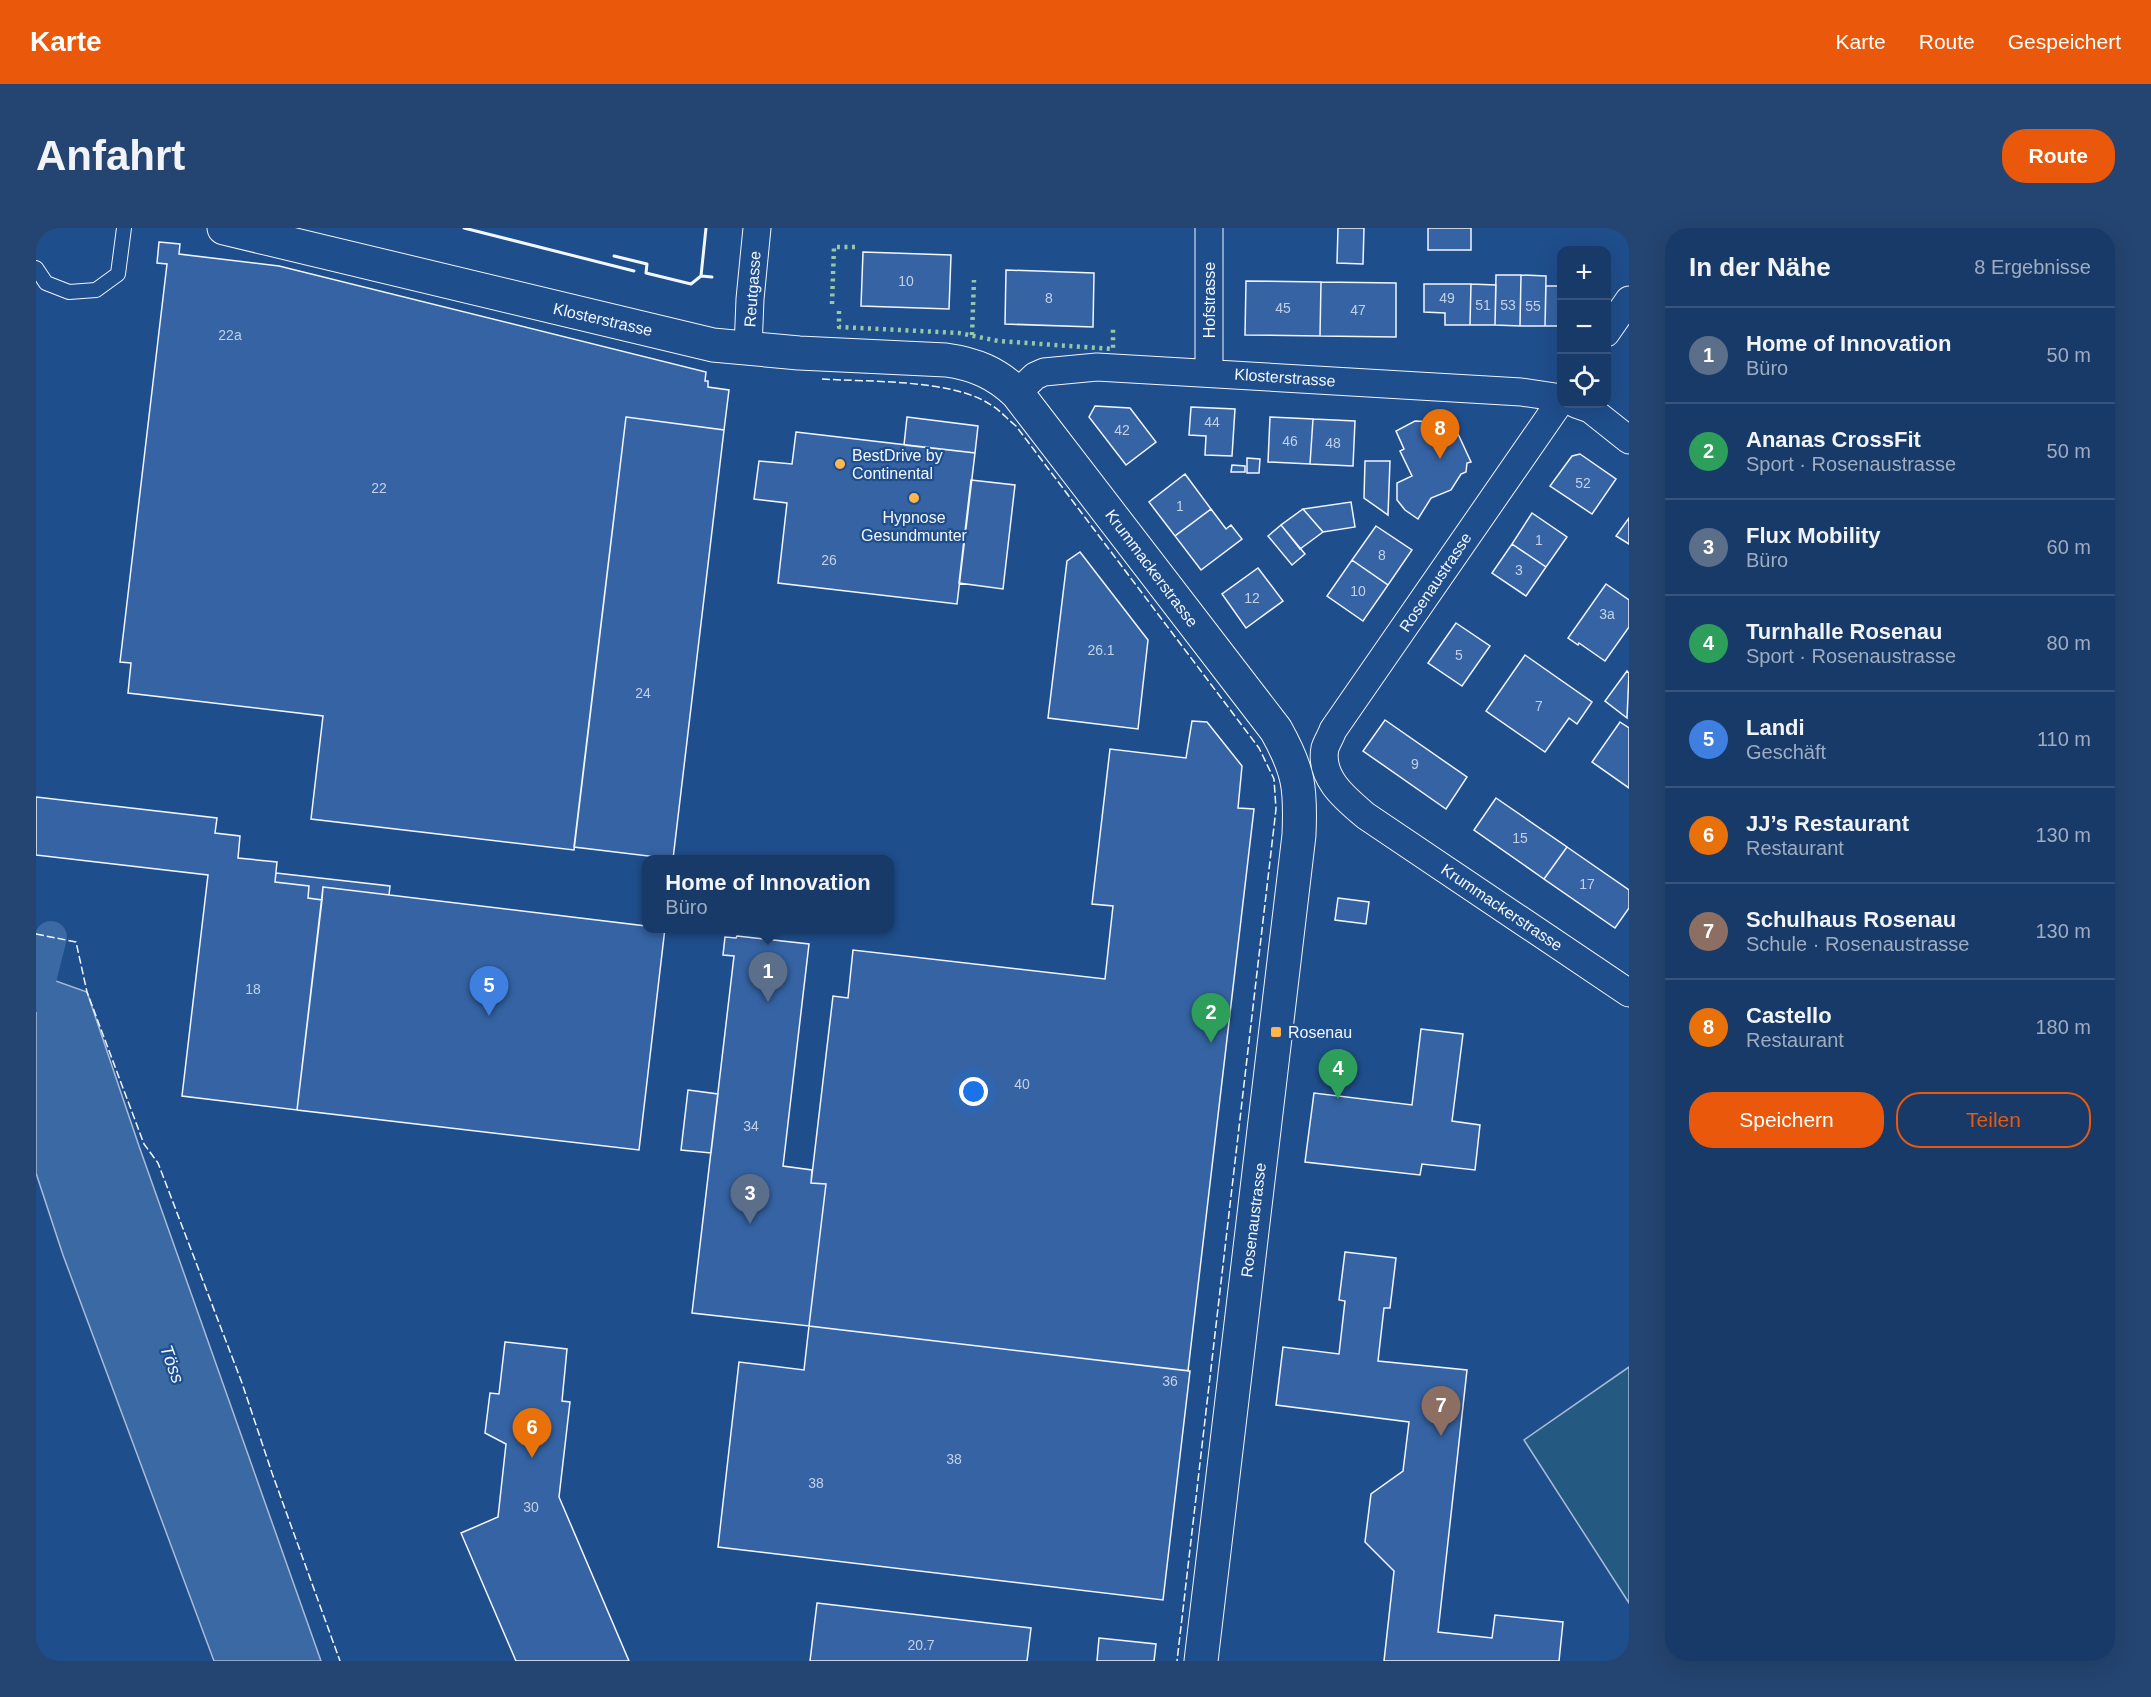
<!DOCTYPE html>
<html lang="de">
<head>
<meta charset="utf-8">
<style>
  :root { --surface:#173a69; --page:#244571; --text:#f1f3f6; --muted:#9eadc0; --line:#36547d; --accent:#ea580c }
  body { margin:0; font-family:Helvetica,sans-serif; background:var(--page); color:var(--text) }
  .controls { position:absolute; right:18px; top:18px; display:grid; overflow:hidden; border-radius:12px; box-shadow:0 6px 24px #0002 }
  .controls button { width:54px; height:54px; display:grid; place-items:center; padding:0; border:0; border-bottom:2px solid var(--line); background:var(--surface); color:var(--text); font:30px sans-serif }
  .you { position:absolute; left:938px; top:864px; width:21px; height:21px; margin:-15px; border:4px solid #fff; border-radius:50%; background:#1a73e8; box-shadow:0 0 0 9px #1a73e833 }
  .badge { display:grid; place-items:center; width:39px; height:39px; border-radius:50%; background:var(--accent); color:#fff; font-size:20px; font-weight:700 }
  .pin { position:absolute; translate:-50% -50px; filter:drop-shadow(0 2px 3px #0008) }
  .pin::after { content:''; position:absolute; top:32px; width:21px; height:18px; background:inherit; clip-path:polygon(0 0,100% 0,50% 100%) }
  .popup { position:absolute; left:606px; top:627px; width:252px; height:78px; box-sizing:border-box; display:grid; place-content:center; border-radius:12px; background:var(--surface); filter:drop-shadow(0 2px 4px #0005); font-size:20px; white-space:nowrap; color:var(--muted) }
  .popup b { font-size:22px; color:var(--text) }
  .popup::after { content:''; position:absolute; left:50%; top:100%; margin-left:-12px; border:12px solid transparent; border-top-color:var(--surface) }
  .list { margin:0; padding:0; list-style:none }
  h2 { display:flex; justify-content:space-between; align-items:center; height:78px; margin:0; padding:0 24px; font-size:26px }
  h2 small { font-size:20px; font-weight:400; color:var(--muted) }
  .list li { display:grid; grid-template-columns:39px 1fr auto; gap:18px; align-items:center; box-sizing:border-box; height:96px; padding:0 24px; border-top:2px solid var(--line) }
  .list b { display:block; font-size:22px; white-space:nowrap }
  .list p { margin:0; font-size:20px; white-space:nowrap; color:var(--muted) }
  .list em { font-size:20px; font-style:normal; color:var(--muted) }
  .actions { display:flex; gap:12px; padding:18px 24px }
  .actions a { flex:1; padding:14px 0; border:2px solid var(--accent); border-radius:24px; text-align:center; font-size:21px; color:var(--accent) }
  .actions .main { background:var(--accent); color:#fff }
  .icon { flex:none; width:33px; height:33px; fill:none; stroke:currentColor; stroke-width:2; stroke-linecap:round; stroke-linejoin:round }
  .map { position:relative; flex:none; width:1593px; height:1433px; overflow:hidden; border-radius:24px }
  header { display:flex; align-items:center; gap:36px; box-sizing:border-box; height:84px; padding:0 30px; background:var(--accent); color:#fff }
  header strong { font-size:28px }
  nav { display:flex; gap:33px; margin-inline-start:auto; font-size:21px }
  .intro { display:flex; align-items:center; justify-content:space-between; box-sizing:border-box; height:144px; padding:0 36px }
  h1 { margin:0; font-size:42px }
  .button { padding:15px 27px; border-radius:24px; background:var(--accent); color:#fff; font-size:21px; font-weight:700 }
  main { display:flex; gap:36px; padding:0 36px }
  aside { flex:1; background:var(--surface); border-radius:24px; box-shadow:0 6px 24px #0002 }
  .map>svg:first-child { display:block }
  .green { fill:#245a82; stroke:#a8bbd7; stroke-width:1.5 }
  .water { fill:#3b69a3; stroke:#a8bbd7; stroke-width:1.5 }
  .lines { fill:none; stroke-linecap:round; stroke-linejoin:round }
  .canal { stroke:#3b69a3; stroke-width:32 }
  .building { fill:#3563a3; stroke:#f2f6ff; stroke-width:1.5 }
  .lane-casing { stroke:#f2f6ff; stroke-width:16 }
  .street-casing { stroke:#f2f6ff; stroke-width:29 }
  .secondary-casing { stroke:#f2f6ff; stroke-width:35 }
  .lane { stroke:#1f4e8c; stroke-width:14 }
  .street { stroke:#1f4e8c; stroke-width:27 }
  .secondary { stroke:#1f4e8c; stroke-width:33 }
  .hedge { stroke:#97c8a6; stroke-width:4.5; stroke-dasharray:3 4.5; stroke-linecap:butt }
  .fence { stroke:#f2f6ff; stroke-width:1.5; stroke-dasharray:8 3; stroke-linecap:butt }
  .wall { stroke:#f2f6ff; stroke-width:3 }
  .poi-dot { fill:#ffb74d; stroke:#1f4e8c; stroke-width:2 }
  .labels { text-anchor:middle; stroke-width:4.5; stroke-linejoin:round; paint-order:stroke }
  .number-label { font-size:14px; fill:#c3d1e8 }
  .street-label { font-size:16px; fill:#f2f6ff; stroke:#1f4e8c }
  .poi-label { font-size:16px; fill:#f2f6ff; stroke:#1f4e8c; text-anchor:start }
  .water-label { font-size:18px; font-style:italic; fill:#f2f6ff; stroke:#1f4e8c }
</style>
</head>
<body>
<header>
<strong>Karte</strong>
<nav><a>Karte</a><a>Route</a><a>Gespeichert</a></nav>
</header>
<div class="intro"><h1>Anfahrt</h1><a class="button">Route</a></div>
<main>
<div class="map">
<svg width="1593" height="1433" viewBox="0 0 1593 1433">
  <rect width="100%" height="100%" fill="#1f4e8c"/>
  <path class="green" d="M 1593,1139 L 1593,1375 L 1488,1212 Z"/>
  <path class="water" d="M 0,746 L 51,764 L 103,918 L 285,1433 L 178,1433 L 27,1027 L 0,945 Z"/>
  <g class="lines">
    <path class="canal" d="M 0,768 L 15,709"/>
  </g>
  <path class="building" d="M 1302,0 L 1328,0 L 1327,36 L 1301,35 Z
    M 1392,0 L 1435,0 L 1435,22 L 1392,22 Z
    M 123,14 L 144,16 L 143,26 L 243,38 L 670,144 L 669,153 L 672,153 L 672,159 L 693,162 L 688,202 L 590,189 L 538,622 L 275,591 L 287,488 L 92,465 L 95,435 L 84,434 L 131,36 L 121,35 Z
    M 827,24 L 915,27 L 913,81 L 825,78 Z
    M 970,42 L 1058,45 L 1057,99 L 969,96 Z
    M 1460,47 L 1485,47 L 1484,98 L 1459,97 Z
    M 1485,47 L 1510,48 L 1509,98 L 1484,98 Z
    M 1210,53 L 1285,54 L 1284,108 L 1209,107 Z
    M 1285,54 L 1360,55 L 1360,109 L 1284,108 Z
    M 1388,56 L 1435,56 L 1434,97 L 1409,97 L 1409,85 L 1388,84 Z
    M 1435,56 L 1460,57 L 1459,97 L 1434,97 Z
    M 1510,58 L 1526,58 L 1526,98 L 1509,98 Z
    M 1059,178 L 1094,180 L 1120,214 L 1090,237 L 1053,189 Z
    M 1155,179 L 1199,181 L 1196,228 L 1169,227 L 1170,208 L 1153,207 Z
    M 590,189 L 688,202 L 637,631 L 538,619 Z
    M 871,189 L 942,198 L 939,225 L 868,217 Z
    M 1234,189 L 1277,191 L 1274,236 L 1232,234 Z
    M 1277,191 L 1319,193 L 1317,238 L 1274,236 Z
    M 1379,193 L 1400,194 L 1405,201 L 1417,195 L 1435,234 L 1431,235 L 1430,244 L 1425,246 L 1415,262 L 1395,270 L 1382,291 L 1369,282 L 1361,272 L 1361,255 L 1376,248 L 1364,223 L 1368,221 L 1360,203 Z
    M 760,204 L 939,225 L 921,376 L 742,355 L 751,275 L 718,271 L 723,233 L 756,236 Z
    M 1544,226 L 1580,251 L 1556,286 L 1514,258 L 1536,228 Z
    M 1211,230 L 1224,231 L 1223,245 L 1211,245 Z
    M 1329,233 L 1354,233 L 1352,287 L 1328,270 Z
    M 1196,237 L 1209,238 L 1209,244 L 1195,244 Z
    M 1149,246 L 1175,281 L 1139,308 L 1113,274 Z
    M 935,252 L 979,257 L 967,361 L 923,355 Z
    M 1315,274 L 1319,299 L 1287,304 L 1267,281 Z
    M 1175,281 L 1190,301 L 1195,297 L 1206,311 L 1165,342 L 1139,308 Z
    M 1267,281 L 1287,304 L 1264,321 L 1245,297 Z
    M 1496,285 L 1531,309 L 1510,339 L 1476,316 Z
    M 1593,290 L 1593,316 L 1580,308 Z
    M 1245,297 L 1269,326 L 1256,337 L 1232,308 Z
    M 1340,298 L 1376,322 L 1352,357 L 1316,332 Z
    M 1476,316 L 1510,339 L 1490,368 L 1456,345 Z
    M 1044,324 L 1112,412 L 1102,501 L 1012,490 L 1031,333 Z
    M 1316,332 L 1352,357 L 1327,393 L 1291,368 Z
    M 1222,340 L 1247,373 L 1210,400 L 1186,366 Z
    M 1570,356 L 1593,372 L 1593,399 L 1569,433 L 1543,415 L 1542,417 L 1532,410 Z
    M 1420,395 L 1454,418 L 1426,458 L 1392,435 Z
    M 1489,427 L 1556,474 L 1541,496 L 1533,490 L 1509,524 L 1450,483 Z
    M 1591,443 L 1593,445 L 1591,490 L 1569,473 Z
    M 1349,492 L 1431,549 L 1410,581 L 1327,523 Z
    M 1156,493 L 1171,494 L 1206,538 L 1202,580 L 1218,581 L 1152,1143 L 773,1098 L 790,956 L 775,955 L 797,768 L 812,770 L 817,722 L 1069,751 L 1077,678 L 1056,676 L 1074,521 L 1150,530 Z
    M 1584,494 L 1593,500 L 1593,560 L 1556,534 Z
    M 0,569 L 181,590 L 179,605 L 204,608 L 202,630 L 241,634 L 239,654 L 273,658 L 272,670 L 286,672 L 261,882 L 146,868 L 172,647 L 0,627 Z
    M 1460,570 L 1531,619 L 1508,651 L 1438,602 Z
    M 1531,619 L 1593,662 L 1593,680 L 1579,700 L 1508,651 Z
    M 240,645 L 354,658 L 353,667 L 287,659 L 286,672 L 272,670 L 273,658 L 239,654 Z
    M 287,659 L 610,698 L 610,700 L 629,700 L 603,922 L 261,882 Z
    M 1302,670 L 1333,674 L 1330,696 L 1299,692 Z
    M 701,708 L 773,716 L 747,938 L 776,942 L 775,955 L 790,956 L 773,1098 L 656,1085 L 698,728 L 687,727 L 689,709 L 700,710 Z
    M 1385,801 L 1427,806 L 1416,893 L 1444,897 L 1439,942 L 1386,936 L 1384,947 L 1269,934 L 1278,865 L 1376,877 Z
    M 652,862 L 682,866 L 675,925 L 645,922 Z
    M 1309,1024 L 1360,1030 L 1354,1080 L 1348,1080 L 1342,1133 L 1431,1142 L 1402,1404 L 1456,1410 L 1459,1387 L 1527,1394 L 1523,1433 L 1348,1433 L 1358,1343 L 1329,1314 L 1335,1266 L 1367,1243 L 1373,1194 L 1240,1177 L 1247,1119 L 1303,1126 L 1309,1073 L 1303,1072 Z
    M 773,1098 L 1154,1143 L 1127,1372 L 682,1319 L 703,1134 L 768,1142 Z
    M 469,1114 L 531,1121 L 526,1173 L 534,1174 L 523,1269 L 593,1433 L 480,1433 L 425,1305 L 462,1289 L 470,1216 L 449,1205 L 454,1165 L 463,1166 Z
    M 781,1375 L 995,1400 L 991,1433 L 774,1433 Z
    M 1063,1410 L 1120,1416 L 1118,1433 L 1061,1433 Z"/>
  <g class="lines">
    <defs>
      <path id="lane" d="M 0,40 L 10,55 L 33,64 L 60,62 L 82,46 L 88,0"/>
      <path id="street" d="M 1570,105 L 1593,72
        M 712,121 L 714,71 L 721,0
        M 1173,145 L 1173,0
        M 981,165 L 999,148 L 1008,144 L 1061,139 L 1485,164 L 1526,170
        M 1526,171 L 1297,502 C 1295,508 1291,514 1289,520 C 1283,550 1310,571 1330,588 L 1593,765
        M 1540,176 L 1554,181 L 1593,212"/>
      <path id="secondary" d="M 188,0 L 677,117 L 763,125 L 910,132 C 939,136 960,145 981,165 L 1240,502 C 1263,543 1265,560 1263,607 L 1165,1433"/>
    </defs>
    <use href="#lane" class="lane-casing"/>
    <use href="#street" class="street-casing"/>
    <use href="#secondary" class="secondary-casing"/>
    <use href="#lane" class="lane"/>
    <use href="#street" class="street"/>
    <use href="#secondary" class="secondary"/>
    <path class="hedge" d="M 796,76 L 798,19 L 823,19
      M 803,83 L 803,99 L 923,105 L 962,113 L 1077,121 L 1077,101
      M 936,107 L 938,52"/>
    <path class="fence" d="M 786,151 C 833,154 917,151 955,177 C 964,182 971,191 980,198 L 1223,520 L 1238,551 L 1240,581 L 1141,1433
      M 0,706 L 40,714 L 51,764 L 108,916 L 122,935 L 206,1155 L 236,1245 L 304,1433"/>
    <path class="wall" d="M 428,0 L 598,43
      M 578,28 L 611,36 L 610,45 L 655,56 L 665,48 L 670,0
      M 665,48 L 676,49"/>
  </g>
  <g class="poi-dot">
    <circle cx="804" cy="236" r="6"/>
    <circle cx="878" cy="270" r="6"/>
    <rect x="1234" y="798" width="12" height="12" rx="3"/>
  </g>
  <g class="labels">
    <g class="number-label">
      <text x="870" y="58">10</text>
      <text x="1013" y="75">8</text>
      <text x="1411" y="75">49</text>
      <text x="1447" y="82">51</text>
      <text x="1472" y="82">53</text>
      <text x="1497" y="83">55</text>
      <text x="1247" y="85">45</text>
      <text x="1322" y="87">47</text>
      <text x="194" y="112">22a</text>
      <text x="1176" y="199">44</text>
      <text x="1086" y="207">42</text>
      <text x="1254" y="218">46</text>
      <text x="1297" y="220">48</text>
      <text x="1547" y="260">52</text>
      <text x="343" y="265">22</text>
      <text x="1144" y="283">1</text>
      <text x="1503" y="317">1</text>
      <text x="1346" y="332">8</text>
      <text x="793" y="337">26</text>
      <text x="1483" y="347">3</text>
      <text x="1322" y="368">10</text>
      <text x="1216" y="375">12</text>
      <text x="1571" y="391">3a</text>
      <text x="1065" y="427">26.1</text>
      <text x="1423" y="432">5</text>
      <text x="607" y="470">24</text>
      <text x="1503" y="483">7</text>
      <text x="1379" y="541">9</text>
      <text x="1484" y="615">15</text>
      <text x="1551" y="661">17</text>
      <text x="217" y="766">18</text>
      <text x="986" y="861">40</text>
      <text x="715" y="903">34</text>
      <text x="1134" y="1158">36</text>
      <text x="918" y="1236">38</text>
      <text x="780" y="1260">38</text>
      <text x="495" y="1284">30</text>
      <text x="885" y="1422">20.7</text>
    </g>
    <g class="street-label">
      <text transform="translate(716 61) rotate(-86)" y="6">Reutgasse</text>
      <text transform="translate(1173 72) rotate(-90)" y="6">Hofstrasse</text>
      <text transform="translate(567 91) rotate(13)" y="6">Klosterstrasse</text>
      <text transform="translate(1249 149) rotate(4)" y="6">Klosterstrasse</text>
      <text transform="translate(1116 340) rotate(53)" y="6">Krummackerstrasse</text>
      <text transform="translate(1399 354) rotate(-56)" y="6">Rosenaustrasse</text>
      <text transform="translate(1466 679) rotate(34)" y="6">Krummackerstrasse</text>
      <text transform="translate(1217 992) rotate(-83)" y="6">Rosenaustrasse</text>
    </g>
    <g class="poi-label">
      <text x="816" y="233">BestDrive by<tspan x="816" dy="18">Continental</tspan></text>
      <text x="878" y="295" text-anchor="middle">Hypnose<tspan x="878" dy="18">Gesundmunter</tspan></text>
      <text x="1252" y="810">Rosenau</text>
    </g>
    <g class="water-label">
      <text transform="translate(136 1136) rotate(70)" y="6">Töss</text>
    </g>
  </g>
</svg>
<div class="controls">
<button>+</button>
<button>−</button>
<button><svg class="icon" aria-label="locate" viewBox="0 0 24 24"><circle cx="12" cy="12" r="6"/><path d="M12 2v4M12 18v4M2 12h4M18 12h4"/></svg></button>
</div>
<div class="you"></div>
<div class="pin badge" style="left:732px;top:774px;background:#5c6f8a">1</div>
<div class="popup"><b>Home of Innovation</b>Büro</div>
<div class="pin badge" style="left:1175px;top:815px;background:#2e9e5b">2</div>
<div class="pin badge" style="left:714px;top:996px;background:#5c6f8a">3</div>
<div class="pin badge" style="left:1302px;top:871px;background:#2e9e5b">4</div>
<div class="pin badge" style="left:453px;top:788px;background:#3f7fe0">5</div>
<div class="pin badge" style="left:496px;top:1230px;background:#e8710a">6</div>
<div class="pin badge" style="left:1405px;top:1208px;background:#8d6e63">7</div>
<div class="pin badge" style="left:1404px;top:231px;background:#e8710a">8</div>
</div>
<aside>
<h2>In der Nähe<small>8 Ergebnisse</small></h2>
<ul class="list">
<li><span class="badge" style="background:#5c6f8a">1</span><div><b>Home of Innovation</b><p>Büro</p></div><em>50 m</em></li>
<li><span class="badge" style="background:#2e9e5b">2</span><div><b>Ananas CrossFit</b><p>Sport · Rosenaustrasse</p></div><em>50 m</em></li>
<li><span class="badge" style="background:#5c6f8a">3</span><div><b>Flux Mobility</b><p>Büro</p></div><em>60 m</em></li>
<li><span class="badge" style="background:#2e9e5b">4</span><div><b>Turnhalle Rosenau</b><p>Sport · Rosenaustrasse</p></div><em>80 m</em></li>
<li><span class="badge" style="background:#3f7fe0">5</span><div><b>Landi</b><p>Geschäft</p></div><em>110 m</em></li>
<li><span class="badge" style="background:#e8710a">6</span><div><b>JJ’s Restaurant</b><p>Restaurant</p></div><em>130 m</em></li>
<li><span class="badge" style="background:#8d6e63">7</span><div><b>Schulhaus Rosenau</b><p>Schule · Rosenaustrasse</p></div><em>130 m</em></li>
<li><span class="badge" style="background:#e8710a">8</span><div><b>Castello</b><p>Restaurant</p></div><em>180 m</em></li>
</ul>
<div class="actions"><a class="main">Speichern</a><a>Teilen</a></div>
</aside>
</main>
</body>
</html>
